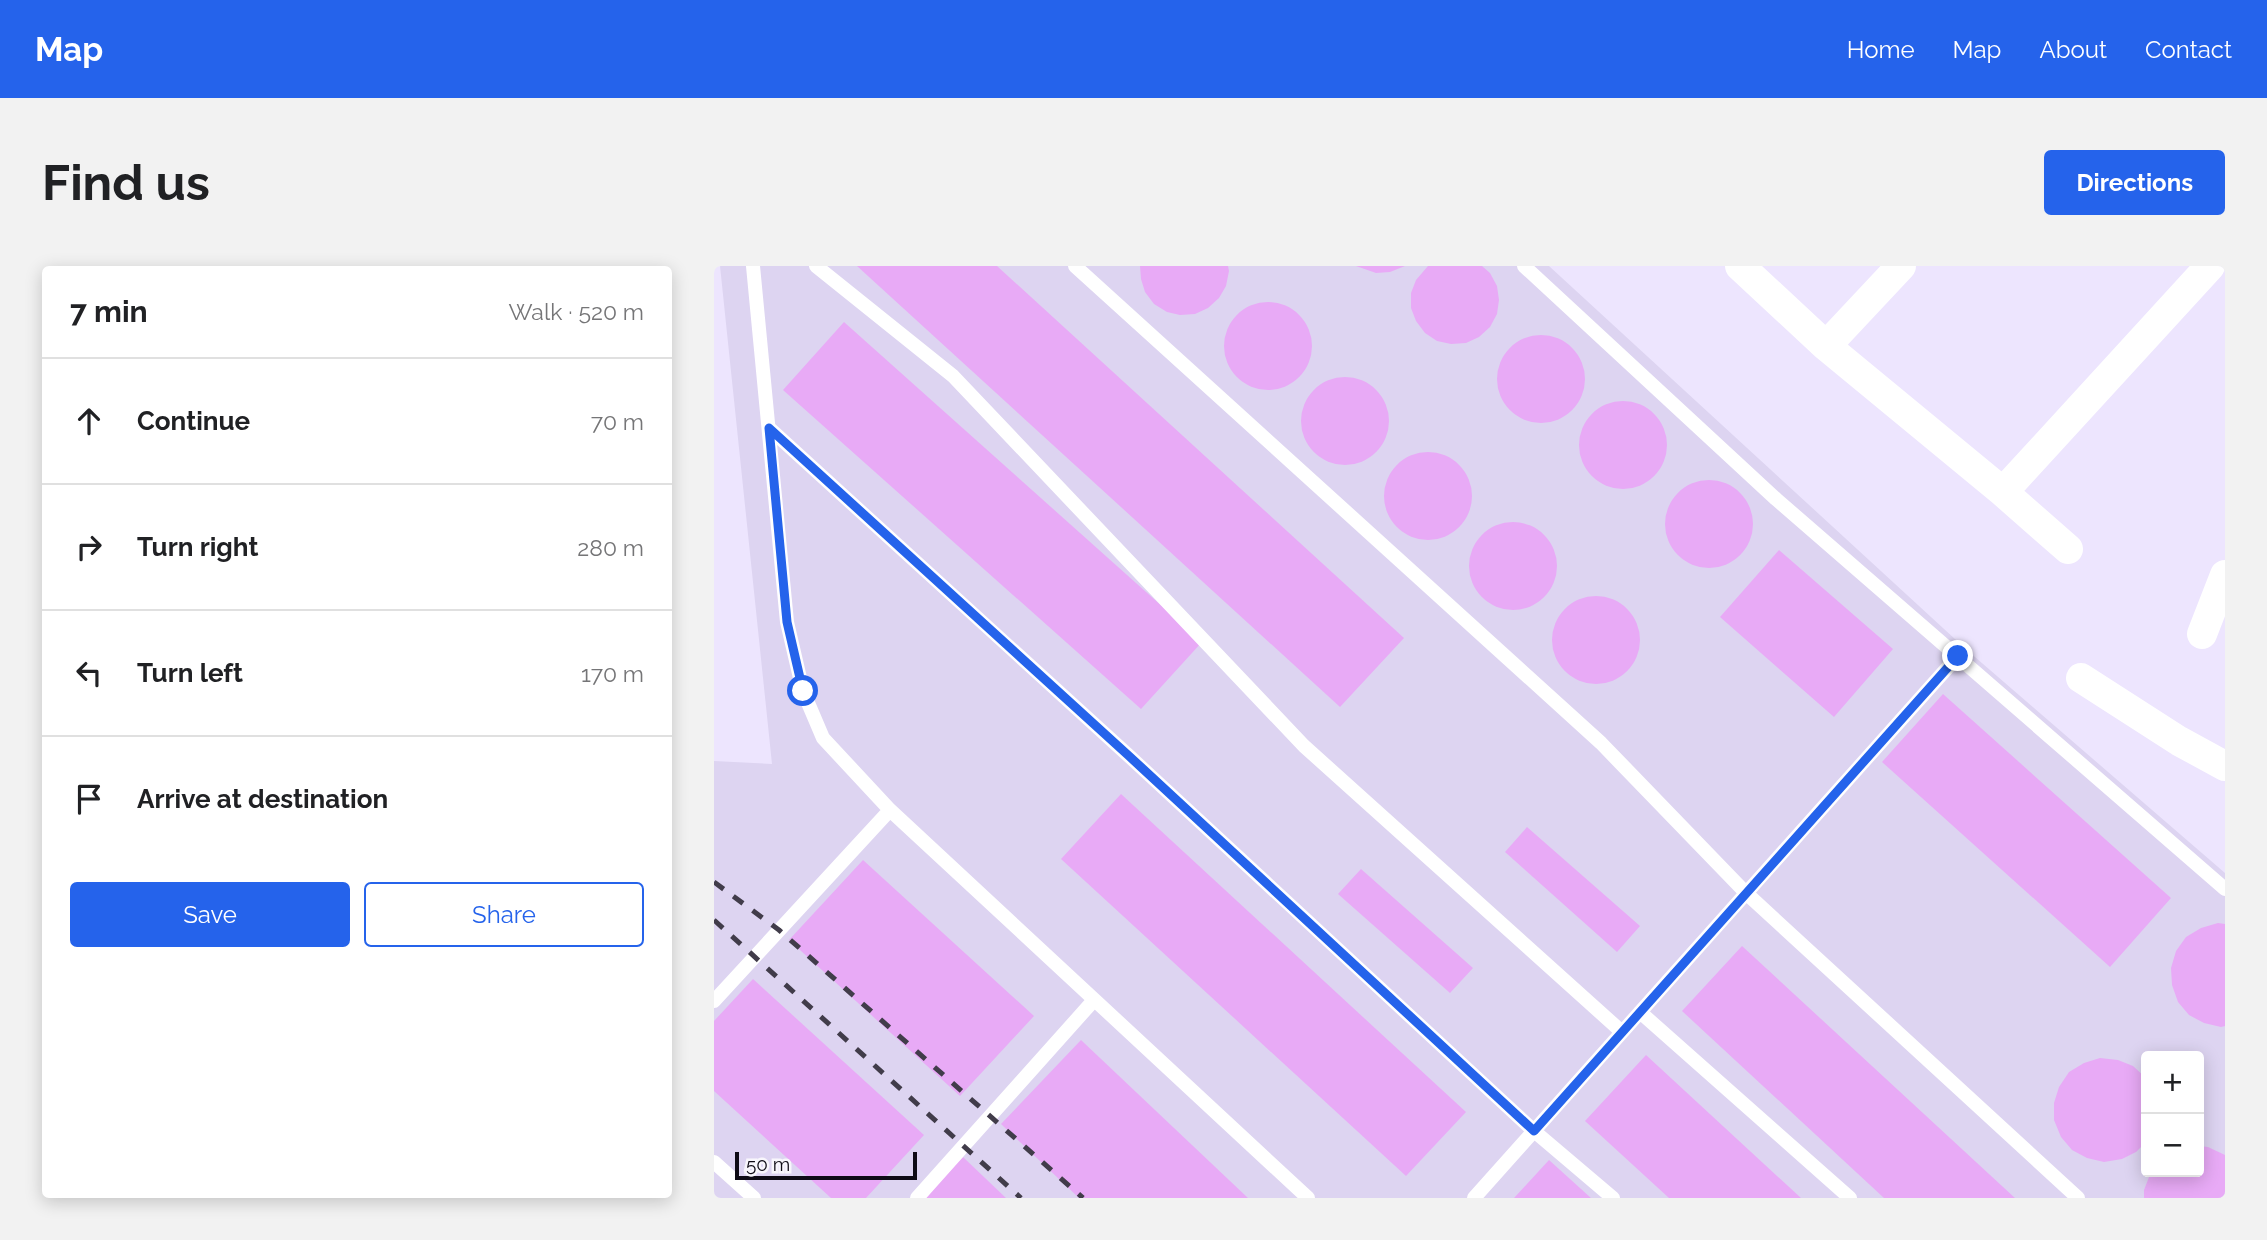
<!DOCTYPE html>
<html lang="en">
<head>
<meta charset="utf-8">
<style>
  :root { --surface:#fff; --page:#f2f2f2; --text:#202124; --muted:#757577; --line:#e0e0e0; --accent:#2563eb }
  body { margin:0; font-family:Raleway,sans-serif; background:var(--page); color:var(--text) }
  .controls { position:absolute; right:21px; bottom:21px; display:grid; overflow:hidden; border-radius:7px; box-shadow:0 4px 18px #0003 }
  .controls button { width:63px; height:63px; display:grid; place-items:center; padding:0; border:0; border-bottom:2px solid var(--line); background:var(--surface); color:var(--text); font:35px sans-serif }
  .scale { position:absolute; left:21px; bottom:18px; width:182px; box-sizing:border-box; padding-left:7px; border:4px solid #0e0b15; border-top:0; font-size:19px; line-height:24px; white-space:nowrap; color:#0e0b15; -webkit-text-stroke:5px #f8f6fc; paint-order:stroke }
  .stop { position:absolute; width:21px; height:21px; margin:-16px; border:5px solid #2563eb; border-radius:50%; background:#fff }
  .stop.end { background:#2563eb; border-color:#fff; box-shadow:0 2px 7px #0008 }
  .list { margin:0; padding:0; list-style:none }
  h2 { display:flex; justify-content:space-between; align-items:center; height:91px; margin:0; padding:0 28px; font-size:30px }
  h2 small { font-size:23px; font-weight:400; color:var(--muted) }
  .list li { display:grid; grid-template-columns:46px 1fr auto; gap:21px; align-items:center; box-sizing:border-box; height:126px; padding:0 28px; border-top:2px solid var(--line) }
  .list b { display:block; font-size:26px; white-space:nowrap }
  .list em { font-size:23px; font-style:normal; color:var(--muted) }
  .actions { display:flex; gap:14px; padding:21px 28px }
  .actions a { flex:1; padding:16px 0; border:2px solid var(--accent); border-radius:7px; text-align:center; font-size:24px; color:var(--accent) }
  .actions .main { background:var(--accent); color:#fff }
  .icon { flex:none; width:38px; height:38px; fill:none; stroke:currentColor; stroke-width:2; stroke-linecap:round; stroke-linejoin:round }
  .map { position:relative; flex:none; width:1511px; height:932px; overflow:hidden; border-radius:7px }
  header { display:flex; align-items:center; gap:42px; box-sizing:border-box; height:98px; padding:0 35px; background:var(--accent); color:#fff }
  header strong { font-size:33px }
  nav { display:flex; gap:38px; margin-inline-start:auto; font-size:24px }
  .intro { display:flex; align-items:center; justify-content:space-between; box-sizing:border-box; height:168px; padding:0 42px }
  h1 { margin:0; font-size:49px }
  .button { padding:18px 32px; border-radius:7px; background:var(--accent); color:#fff; font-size:24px; font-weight:700 }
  main { display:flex; gap:42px; padding:0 42px }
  aside { flex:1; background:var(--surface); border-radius:7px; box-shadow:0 4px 18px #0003 }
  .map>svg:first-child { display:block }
  .built { fill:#ddd4f1; fill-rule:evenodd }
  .building { fill:#e8aaf6 }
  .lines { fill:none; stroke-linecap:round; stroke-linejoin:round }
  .service { stroke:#fff; stroke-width:14 }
  .minor { stroke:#fff; stroke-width:30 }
  .rail { stroke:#413c4a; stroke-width:5; stroke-dasharray:12 12; stroke-linecap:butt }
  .route { stroke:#2563eb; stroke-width:9 }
</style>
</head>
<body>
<header>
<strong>Map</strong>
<nav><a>Home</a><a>Map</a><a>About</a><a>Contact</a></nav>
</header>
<div class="intro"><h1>Find us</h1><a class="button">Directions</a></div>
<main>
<aside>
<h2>7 min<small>Walk · 520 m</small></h2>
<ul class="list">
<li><svg class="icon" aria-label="ahead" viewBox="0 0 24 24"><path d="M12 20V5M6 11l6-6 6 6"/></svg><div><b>Continue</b></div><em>70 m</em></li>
<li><svg class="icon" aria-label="right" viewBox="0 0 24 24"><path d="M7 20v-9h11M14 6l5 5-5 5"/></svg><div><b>Turn right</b></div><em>280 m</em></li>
<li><svg class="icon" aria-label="left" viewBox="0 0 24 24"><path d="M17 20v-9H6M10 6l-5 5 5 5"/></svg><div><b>Turn left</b></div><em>170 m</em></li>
<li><svg class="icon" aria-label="arrive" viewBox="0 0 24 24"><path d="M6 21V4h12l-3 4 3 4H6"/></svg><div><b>Arrive at destination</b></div></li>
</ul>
<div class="actions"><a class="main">Save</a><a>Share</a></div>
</aside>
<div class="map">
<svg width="1511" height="932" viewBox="0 0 1511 932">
  <rect width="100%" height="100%" fill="#ede5fe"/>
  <path class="built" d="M 6,0 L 835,0 L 1254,385 L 1511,607 L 1511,932 L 0,932 L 0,495 L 58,498 ZM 1432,790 L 1485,790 L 1485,906 L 1432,906 Z"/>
  <path class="building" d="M 143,0 L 283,0 L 690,372 L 626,441 Z
    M 426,0 L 514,0 L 515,5 L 512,20 L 505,32 L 494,42 L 481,48 L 466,49 L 453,46 L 440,38 L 431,26 L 427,13 Z
    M 642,0 L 691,0 L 676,6 L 662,7 Z
    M 714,0 L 768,0 L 776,7 L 783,20 L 785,34 L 783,48 L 776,61 L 765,71 L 752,77 L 737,78 L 723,75 L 711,67 L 702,55 L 697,42 L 697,27 L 702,14 Z
    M510 80a44 44 0 1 1 88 0a44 44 0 1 1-88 0Z
    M 130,56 L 488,376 L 427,443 L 69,124 Z
    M783 113a44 44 0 1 1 88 0a44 44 0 1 1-88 0Z
    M587 155a44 44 0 1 1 88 0a44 44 0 1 1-88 0Z
    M865 179a44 44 0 1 1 88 0a44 44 0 1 1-88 0Z
    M670 230a44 44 0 1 1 88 0a44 44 0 1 1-88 0Z
    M951 258a44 44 0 1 1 88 0a44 44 0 1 1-88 0Z
    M755 300a44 44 0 1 1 88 0a44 44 0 1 1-88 0Z
    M 1065,284 L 1179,383 L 1120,451 L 1006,351 Z
    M838 374a44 44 0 1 1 88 0a44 44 0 1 1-88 0Z
    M 1229,428 L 1457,632 L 1396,701 L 1168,496 Z
    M 407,528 L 752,846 L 692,910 L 347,593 Z
    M 813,561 L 926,660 L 903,686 L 791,586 Z
    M 149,594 L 320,750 L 246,830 L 75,674 Z
    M 647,603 L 759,702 L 736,727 L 624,628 Z
    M 1504,657 L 1511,658 L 1511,760 L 1507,761 L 1490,757 L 1475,749 L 1464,736 L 1458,719 L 1457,702 L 1462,685 L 1472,671 L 1487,662 Z
    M 1028,680 L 1301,932 L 1170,932 L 968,745 Z
    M 39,713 L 210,869 L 152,932 L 117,932 L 0,825 L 0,755 Z
    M 367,774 L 534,932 L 365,932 L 287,858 Z
    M 932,789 L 1087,932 L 955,932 L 871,855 Z
    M 1386,792 L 1404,794 L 1419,800 L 1432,812 L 1432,876 L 1422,886 L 1408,893 L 1390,896 L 1373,892 L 1358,884 L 1347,871 L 1340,854 L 1340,837 L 1345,821 L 1355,806 L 1370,797 Z
    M 1485,880 L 1494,881 L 1511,889 L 1511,932 L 1430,932 L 1430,924 L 1437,906 L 1485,906 Z
    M 249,891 L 292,932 L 209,932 Z
    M 835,894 L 877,932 L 800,932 Z"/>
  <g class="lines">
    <path class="service" d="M 39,0 L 73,356 L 89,425 L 109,472 L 176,544 L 594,932
      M 102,0 L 239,110 L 590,480 L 908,766
      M 361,0 L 887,477 L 1032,627 L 1364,932
      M 810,0 L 1062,233 L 1511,623
      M 55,162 L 415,490 L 820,865 L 899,932
      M 0,735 L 176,544
      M 926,746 L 1136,932
      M 0,896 L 40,932
      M 203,932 L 380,734
      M 760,932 L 1244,390"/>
    <path class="minor" d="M 1026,0 L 1112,80 L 1187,0
      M 1112,80 L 1289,226 L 1354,283
      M 1289,226 L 1496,0
      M 1488,368 L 1511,309
      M 1367,412 L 1465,475 L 1511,500"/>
    <path class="rail" d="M 0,616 L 65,664 L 369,932
      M 0,654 L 307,932"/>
  </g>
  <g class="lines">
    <path class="route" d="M 89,425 L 73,356 L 55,162 L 415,490 L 820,865 L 1244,390"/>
  </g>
</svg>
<div class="controls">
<button>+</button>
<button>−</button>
</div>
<div class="scale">50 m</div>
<div class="stop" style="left:89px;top:425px"></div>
<div class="stop end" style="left:1244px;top:390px"></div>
</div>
</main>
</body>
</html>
